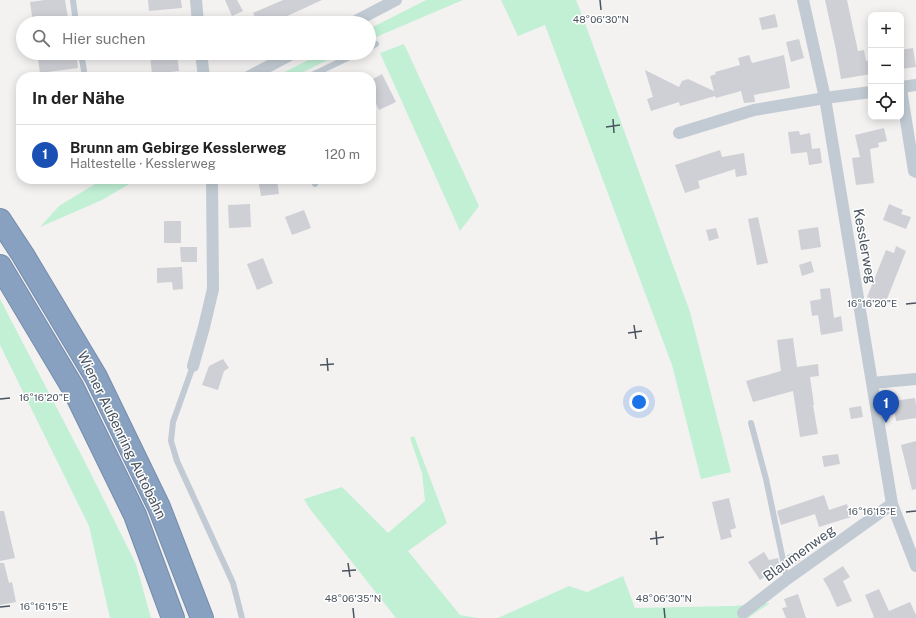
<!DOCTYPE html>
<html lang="de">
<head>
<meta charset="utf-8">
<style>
  :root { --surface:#fff; --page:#f6f6f6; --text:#222; --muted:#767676; --line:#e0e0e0; --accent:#2563eb }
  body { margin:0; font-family:"Public Sans",sans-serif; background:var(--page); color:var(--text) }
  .controls { position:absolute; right:12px; top:12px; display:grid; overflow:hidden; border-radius:8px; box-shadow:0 2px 10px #0003 }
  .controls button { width:36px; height:36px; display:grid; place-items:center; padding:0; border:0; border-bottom:1px solid var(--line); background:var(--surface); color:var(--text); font:20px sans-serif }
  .you { position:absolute; left:639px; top:402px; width:14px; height:14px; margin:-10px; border:3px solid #fff; border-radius:50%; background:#1a73e8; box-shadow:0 0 0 6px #1a73e833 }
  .badge { display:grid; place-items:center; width:26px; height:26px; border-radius:50%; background:var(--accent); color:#fff; font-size:13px; font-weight:700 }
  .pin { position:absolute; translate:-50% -33px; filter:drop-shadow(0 1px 2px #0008) }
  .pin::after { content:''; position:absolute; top:21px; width:14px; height:12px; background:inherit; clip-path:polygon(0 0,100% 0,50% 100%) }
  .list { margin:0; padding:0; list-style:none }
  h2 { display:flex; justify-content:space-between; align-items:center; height:52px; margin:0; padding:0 16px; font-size:17px }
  h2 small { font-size:13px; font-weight:400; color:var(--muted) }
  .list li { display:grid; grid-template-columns:26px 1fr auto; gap:12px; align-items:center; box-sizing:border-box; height:60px; padding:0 16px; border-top:1px solid var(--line) }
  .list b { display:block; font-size:15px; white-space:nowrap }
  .list p { margin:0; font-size:13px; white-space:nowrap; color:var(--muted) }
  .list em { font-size:13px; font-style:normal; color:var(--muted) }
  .icon { flex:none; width:22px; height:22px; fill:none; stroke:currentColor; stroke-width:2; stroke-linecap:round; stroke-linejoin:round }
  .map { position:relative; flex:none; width:916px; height:618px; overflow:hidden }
  .search { position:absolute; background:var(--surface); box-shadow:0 2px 10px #0003; left:16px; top:16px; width:360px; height:44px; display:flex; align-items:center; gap:10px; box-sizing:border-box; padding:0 14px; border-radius:22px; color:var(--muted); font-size:15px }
  .panel { position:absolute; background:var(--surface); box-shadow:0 2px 10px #0003; left:16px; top:72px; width:360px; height:112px; border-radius:16px }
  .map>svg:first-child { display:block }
  .green { fill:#c1f0d5 }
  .building { fill:#ced0d6 }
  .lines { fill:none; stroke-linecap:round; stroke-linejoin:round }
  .highway-casing { stroke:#748cac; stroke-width:24 }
  .lane { stroke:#c2cbd3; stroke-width:6 }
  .street { stroke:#c2cbd3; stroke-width:12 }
  .highway { stroke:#89a1c0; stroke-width:22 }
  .ticks { fill:none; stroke:#49545f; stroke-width:1.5 }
  .labels { text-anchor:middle; stroke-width:3; stroke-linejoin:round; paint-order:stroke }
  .street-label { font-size:14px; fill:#49545f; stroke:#fff }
  .ticks-label { font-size:10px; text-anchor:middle; fill:#49545f; stroke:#fff; stroke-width:3; stroke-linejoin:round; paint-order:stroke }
</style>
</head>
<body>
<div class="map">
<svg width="916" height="618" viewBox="0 0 916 618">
  <rect width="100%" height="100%" fill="#f4f1f1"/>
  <path class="green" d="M 426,0 L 463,0 L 369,40 L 369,29 Z
    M 501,0 L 576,0 L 582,15 L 690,312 L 731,472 L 701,479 L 672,365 L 545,25 L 518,36 Z
    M 404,44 L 479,206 L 460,231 L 380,53 Z
    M 322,53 L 342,53 L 293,77 L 275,77 Z
    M 103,179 L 138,179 L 102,200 L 40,227 L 59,206 Z
    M 0,299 L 86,464 L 136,564 L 151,618 L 110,618 L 89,526 L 0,345 Z
    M 414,436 L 447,523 L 408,551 L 460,615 L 477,618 L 396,618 L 310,509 L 304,499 L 342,487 L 388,533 L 425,501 L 422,473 L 410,438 Z
    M 623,576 L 635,608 L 732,606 L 770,603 L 748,618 L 498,618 L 569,586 L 587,592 Z"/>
  <path class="building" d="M 45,0 L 65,0 L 68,18 L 40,23 L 33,23 L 30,2 Z
    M 148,0 L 181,0 L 182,8 L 149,11 Z
    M 225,0 L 237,0 L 243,11 L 232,16 Z
    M 283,0 L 322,0 L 272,23 L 258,23 L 253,13 Z
    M 825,0 L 847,0 L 858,51 L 864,50 L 866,61 L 871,60 L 871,74 L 841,79 L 836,50 Z
    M 775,14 L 778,27 L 762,30 L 759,18 Z
    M 799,39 L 804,58 L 791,62 L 786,42 Z
    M 913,48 L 916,67 L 901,69 L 901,50 Z
    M 37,53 L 76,53 L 78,68 L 40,73 Z
    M 168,53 L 177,53 L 179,71 L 152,74 L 150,55 Z
    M 749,55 L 752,63 L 784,55 L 790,88 L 754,95 L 755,102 L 744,103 L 741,91 L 716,98 L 715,96 L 680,106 L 679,102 L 651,111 L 647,99 L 653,97 L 645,70 L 679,87 L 682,81 L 688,79 L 714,91 L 710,76 L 716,74 L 715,72 L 740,65 L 738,58 Z
    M 382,74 L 396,102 L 379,110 L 371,93 L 371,80 Z
    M 884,128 L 887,141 L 878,143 L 879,147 L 870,149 L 874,183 L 856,185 L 852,158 L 860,157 L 855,135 Z
    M 799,131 L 800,135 L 810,133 L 812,149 L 820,148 L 822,163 L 809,165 L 807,152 L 791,154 L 788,132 Z
    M 720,150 L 722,157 L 744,153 L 747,175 L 736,177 L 735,169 L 698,181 L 700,188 L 685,193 L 675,165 Z
    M 258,179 L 277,179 L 279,194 L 261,196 Z
    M 250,204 L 251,227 L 229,228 L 228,205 Z
    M 889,204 L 903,210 L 901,214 L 911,217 L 906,229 L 883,220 Z
    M 304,210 L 311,228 L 292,235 L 285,217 Z
    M 758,217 L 768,263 L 757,265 L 748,219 Z
    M 164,221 L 181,221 L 181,243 L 164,243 Z
    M 818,227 L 821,247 L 801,250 L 798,230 Z
    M 716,228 L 719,238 L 709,241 L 706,230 Z
    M 896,246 L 906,251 L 885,304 L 867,297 L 886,250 L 894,253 Z
    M 180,247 L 197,247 L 197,262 L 181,262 Z
    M 263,258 L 273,283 L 257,290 L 247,264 Z
    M 811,261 L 814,272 L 802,276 L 799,265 Z
    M 182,267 L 183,289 L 173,290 L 172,282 L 157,283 L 157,268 Z
    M 830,288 L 834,318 L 841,316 L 843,331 L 821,335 L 818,315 L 812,316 L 810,301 L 821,299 L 820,289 Z
    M 793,338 L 797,367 L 818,364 L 819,376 L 810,377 L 814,405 L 813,405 L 818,434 L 800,437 L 793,391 L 753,402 L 746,381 L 781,371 L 777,340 Z
    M 223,359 L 229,368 L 224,371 L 218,390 L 202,385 L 209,366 Z
    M 915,398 L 916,406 L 916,418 L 896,421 L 893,401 Z
    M 861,406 L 863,417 L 851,419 L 849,408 Z
    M 916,441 L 916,489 L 912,490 L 901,445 Z
    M 838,454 L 840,464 L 824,467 L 822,456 Z
    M 824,495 L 829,510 L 847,504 L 851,517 L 819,527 L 815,514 L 781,525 L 777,511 Z
    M 729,498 L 736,528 L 730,530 L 732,537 L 721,540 L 712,502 Z
    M 0,511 L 4,511 L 15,558 L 0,561 Z
    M 800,551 L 801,554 L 800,555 L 801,560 L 789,568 L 787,555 Z
    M 764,552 L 769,560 L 778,558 L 780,567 L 760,580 L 748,562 Z
    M 0,563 L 4,563 L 9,583 L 12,582 L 16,602 L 0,605 Z
    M 843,566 L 850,577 L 843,581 L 852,601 L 837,607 L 829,589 L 823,579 Z
    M 879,589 L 889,611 L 910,602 L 916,615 L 916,618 L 872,618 L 874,617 L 865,595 Z
    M 798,594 L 806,618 L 786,618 L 782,608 L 787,607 L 784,599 Z"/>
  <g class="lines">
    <defs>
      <path id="highway" d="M 0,220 L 23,255 L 96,377 L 159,507 L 202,618
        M 0,266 L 73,388 L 135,515 L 173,618"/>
    </defs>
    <use href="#highway" class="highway-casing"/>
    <path class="lane" d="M 73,0 L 76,23
      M 369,48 L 376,44
      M 81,53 L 84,71
      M 308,77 L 358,53
      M 313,179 L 315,184
      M 193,366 L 173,422 L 171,441 L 177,461 L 233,583 L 242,618
      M 751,423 L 766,479 L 787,579"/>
    <path class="street" d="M 196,0 L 198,23
      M 803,0 L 825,98 L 892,504 L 916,566
      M 352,23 L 396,0
      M 201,53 L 204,77
      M 248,77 L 294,53
      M 901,87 L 916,85
      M 901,89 L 914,171 L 916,172
      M 679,133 L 754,110 L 825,98 L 871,92
      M 193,366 L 204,327 L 213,289 L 212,179
      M 872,383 L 916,379
      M 743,613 L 787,579 L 892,504"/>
    <use href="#highway" class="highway"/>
  </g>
  <path class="ticks" d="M 600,0 L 601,10M 613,119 L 614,133M 606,127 L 620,125M 906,304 L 916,303M 634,325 L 636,339M 628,333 L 642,331M 327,358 L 328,371M 320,365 L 334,364M 0,399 L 10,398M 906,512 L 916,511M 656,531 L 657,545M 650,539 L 664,537M 348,563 L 350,577M 342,571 L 356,570M 0,607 L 10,606M 353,608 L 354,618M 664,608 L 665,618"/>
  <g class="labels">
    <g class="street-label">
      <text transform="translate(865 246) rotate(80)" y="5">Kesslerweg</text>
      <text transform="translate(122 435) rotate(64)" y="5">Wiener Außenring Autobahn</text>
      <text transform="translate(799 553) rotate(-36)" y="5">Blaumenweg</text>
    </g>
  </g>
  <g class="ticks-label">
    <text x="601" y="23">48°06'30"N</text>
    <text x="872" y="307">16°16'20"E</text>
    <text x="44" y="401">16°16'20"E</text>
    <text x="872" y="515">16°16'15"E</text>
    <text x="353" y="602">48°06'35"N</text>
    <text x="664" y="602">48°06'30"N</text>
    <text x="44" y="610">16°16'15"E</text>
  </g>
</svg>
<div class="controls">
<button>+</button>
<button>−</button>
<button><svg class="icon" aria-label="locate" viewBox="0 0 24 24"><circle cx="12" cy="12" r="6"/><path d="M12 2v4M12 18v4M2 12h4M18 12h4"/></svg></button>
</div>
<div class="you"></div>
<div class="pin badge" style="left:886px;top:423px;background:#1a4fb4">1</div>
<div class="search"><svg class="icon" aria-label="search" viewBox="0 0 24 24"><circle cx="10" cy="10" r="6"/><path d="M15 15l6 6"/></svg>Hier suchen</div>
<section class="panel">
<h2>In der Nähe<small></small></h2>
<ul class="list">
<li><span class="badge" style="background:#1a4fb4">1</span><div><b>Brunn am Gebirge Kesslerweg</b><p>Haltestelle · Kesslerweg</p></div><em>120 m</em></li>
</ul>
</section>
</div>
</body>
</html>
